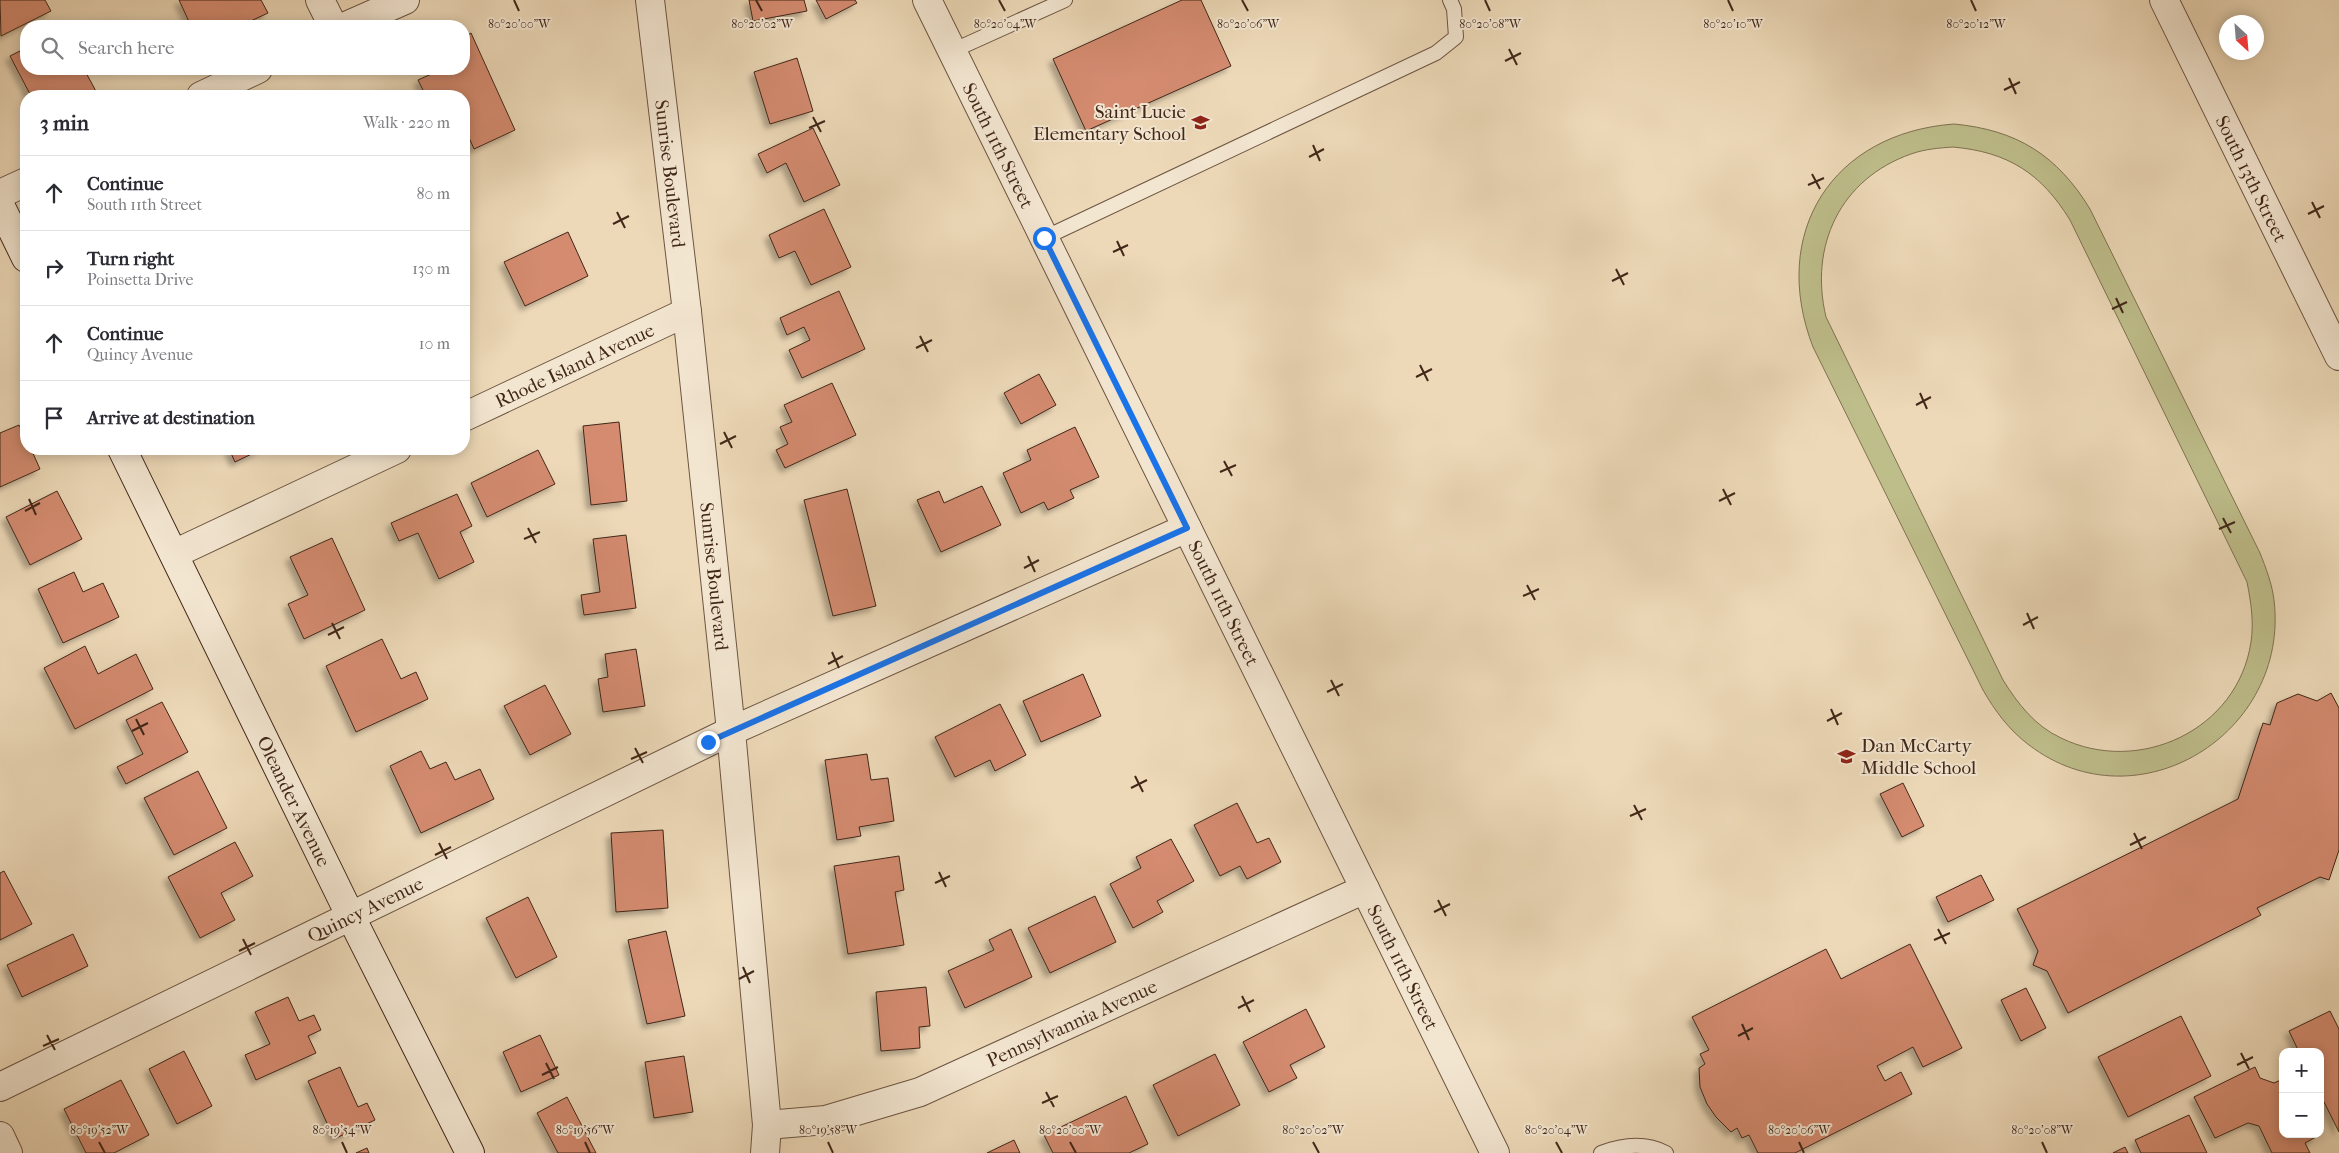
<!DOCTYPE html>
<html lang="en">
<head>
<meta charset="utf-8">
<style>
  :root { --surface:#fff; --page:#f2f2f3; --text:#2b2b33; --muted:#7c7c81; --line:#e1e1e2 }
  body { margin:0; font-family:"IM FELL French Canon",serif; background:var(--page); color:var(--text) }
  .controls { position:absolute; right:15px; bottom:15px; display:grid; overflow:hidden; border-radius:10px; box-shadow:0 2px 12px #0003 }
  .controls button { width:45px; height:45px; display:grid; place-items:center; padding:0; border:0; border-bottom:1px solid var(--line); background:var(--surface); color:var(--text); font:25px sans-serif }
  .compass { position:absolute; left:2219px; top:15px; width:45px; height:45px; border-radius:50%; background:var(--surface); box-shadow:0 2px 12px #0003; rotate:154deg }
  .stop { position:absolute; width:15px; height:15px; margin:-11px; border:4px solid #1a73e8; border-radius:50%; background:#fff }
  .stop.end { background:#1a73e8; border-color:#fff; box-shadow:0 1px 5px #0008 }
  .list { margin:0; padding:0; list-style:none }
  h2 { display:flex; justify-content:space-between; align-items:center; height:65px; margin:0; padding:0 20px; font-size:21px }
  h2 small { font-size:16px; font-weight:400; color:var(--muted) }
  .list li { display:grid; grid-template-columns:32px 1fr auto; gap:15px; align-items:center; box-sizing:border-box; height:75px; padding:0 20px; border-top:1px solid var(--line) }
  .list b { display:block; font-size:19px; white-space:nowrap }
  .list p { margin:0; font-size:16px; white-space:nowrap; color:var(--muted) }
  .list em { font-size:16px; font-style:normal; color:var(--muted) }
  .icon { flex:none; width:28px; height:28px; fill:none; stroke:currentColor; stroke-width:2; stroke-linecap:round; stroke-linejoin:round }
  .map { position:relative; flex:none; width:2339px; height:1153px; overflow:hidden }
  .search { position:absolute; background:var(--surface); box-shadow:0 2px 12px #0003; left:20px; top:20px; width:450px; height:55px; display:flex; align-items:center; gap:12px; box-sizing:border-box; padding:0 18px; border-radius:20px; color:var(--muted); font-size:19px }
  .panel { position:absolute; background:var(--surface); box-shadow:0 2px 12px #0003; left:20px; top:90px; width:450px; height:365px; border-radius:20px }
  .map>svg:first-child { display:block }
  .green { fill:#bebe8b; stroke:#807252; fill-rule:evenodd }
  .building { fill:#d48b6f; stroke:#412719; filter:url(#shadow) }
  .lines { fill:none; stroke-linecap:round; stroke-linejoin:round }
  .service-casing { stroke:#6c5441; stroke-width:16 }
  .minor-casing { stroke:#6c5441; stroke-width:30 }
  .tertiary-casing { stroke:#6c5441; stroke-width:30 }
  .secondary-casing { stroke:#412719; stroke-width:30 }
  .service { stroke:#f3e6d1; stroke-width:14 }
  .minor { stroke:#f3e6d1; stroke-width:28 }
  .tertiary { stroke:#f3e6d1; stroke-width:28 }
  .secondary { stroke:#f3e6d1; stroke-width:28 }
  .route { stroke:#1a73e8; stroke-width:6 }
  .ticks { fill:none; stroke:#412719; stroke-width:2 }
  .labels { text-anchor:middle; stroke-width:4; stroke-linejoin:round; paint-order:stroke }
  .poi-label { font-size:19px; fill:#412719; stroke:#f3e6d1; text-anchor:end }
  .street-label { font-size:19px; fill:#412719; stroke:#f3e6d1 }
  .ticks-label { font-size:12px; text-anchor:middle; fill:#412719; stroke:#f3e6d1; stroke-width:4; stroke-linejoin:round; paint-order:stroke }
</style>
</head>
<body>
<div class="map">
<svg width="2339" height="1153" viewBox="0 0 2339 1153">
  <defs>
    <filter id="shadow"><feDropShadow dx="-4.5" dy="4.5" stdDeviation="2.5" flood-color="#0004"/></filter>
  </defs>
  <rect width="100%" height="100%" fill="#edd9b8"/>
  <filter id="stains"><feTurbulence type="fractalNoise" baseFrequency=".004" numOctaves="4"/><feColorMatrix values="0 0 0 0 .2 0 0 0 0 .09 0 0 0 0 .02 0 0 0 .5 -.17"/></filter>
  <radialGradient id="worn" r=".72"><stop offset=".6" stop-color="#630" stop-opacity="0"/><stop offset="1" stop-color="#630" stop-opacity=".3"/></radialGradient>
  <path class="green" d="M 1954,124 C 2017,130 2057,155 2090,209 L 2260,553 C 2266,568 2272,584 2274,600 C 2290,733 2138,828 2029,745 C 2009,730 1995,711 1983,690 L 1813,347 C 1769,233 1832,133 1954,124 ZM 1953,147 C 2008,152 2041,173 2070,220 L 2247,582 C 2251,602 2254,622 2251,642 C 2238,730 2139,776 2061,738 C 2035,726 2018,704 2003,680 L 1826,317 C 1809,246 1840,179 1911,154 C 1925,149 1939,148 1953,147 Z"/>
  <path class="building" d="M 0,0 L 45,0 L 51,11 L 1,36 Z
    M 179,0 L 261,0 L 268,13 L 240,26 L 191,26 Z
    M 749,0 L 804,0 L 807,11 L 753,21 Z
    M 816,0 L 855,0 L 857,3 L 826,19 Z
    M 1182,0 L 1201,0 L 1231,66 L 1086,131 L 1053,59 Z
    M 471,33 L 515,130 L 474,149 L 464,126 L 464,96 L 450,96 L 449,94 L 443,96 L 426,96 L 418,80 L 438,71 L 437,69 L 464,69 L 464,37 Z
    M 26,48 L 26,69 L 84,69 L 98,95 L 31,96 L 10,56 Z
    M 797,58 L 813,111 L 770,124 L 754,72 Z
    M 813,128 L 840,185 L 804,202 L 786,163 L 767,173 L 758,154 Z
    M 824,209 L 851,267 L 811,285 L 795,251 L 779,258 L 769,235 Z
    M 568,232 L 588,276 L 525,306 L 504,262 Z
    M 839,291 L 865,349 L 802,378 L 789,350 L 810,340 L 804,327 L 787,335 L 780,318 Z
    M 1039,374 L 1056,405 L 1021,424 L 1004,393 Z
    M 832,383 L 856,435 L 785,468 L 776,450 L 788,444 L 780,427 L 792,422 L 784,405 Z
    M 619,422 L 627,501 L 591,505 L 583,426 Z
    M 19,425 L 26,439 L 26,449 L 31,449 L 40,469 L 0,487 L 0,433 Z
    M 1075,427 L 1099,477 L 1070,490 L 1074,498 L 1048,510 L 1044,502 L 1021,513 L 1003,473 L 1031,460 L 1027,450 Z
    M 229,449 L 262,449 L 235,462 Z
    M 538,450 L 555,484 L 487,517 L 471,483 Z
    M 982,486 L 1001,525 L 941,552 L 917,500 L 939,491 L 944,503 Z
    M 847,489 L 876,606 L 833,616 L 804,500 Z
    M 57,491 L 82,539 L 30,565 L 6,517 Z
    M 457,494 L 472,526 L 460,532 L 474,562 L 439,579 L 418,533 L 399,541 L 391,523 Z
    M 626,535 L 636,608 L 584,615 L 581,595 L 600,592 L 593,539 Z
    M 332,538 L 365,610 L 304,639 L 288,604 L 308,595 L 290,557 Z
    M 74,572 L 83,592 L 103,583 L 119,617 L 63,643 L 38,589 Z
    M 382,639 L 401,679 L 416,672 L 428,699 L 356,732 L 326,666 Z
    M 85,646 L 98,674 L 136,654 L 153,689 L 75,729 L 44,668 Z
    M 636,649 L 645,706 L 603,712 L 598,679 L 608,677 L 605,654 Z
    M 1083,674 L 1101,716 L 1041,742 L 1023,701 Z
    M 545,685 L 571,734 L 530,755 L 504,706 Z
    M 2331,693 L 2339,708 L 2339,850 L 2329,880 L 2320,877 L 2257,908 L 2261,915 L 2068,1013 L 2047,971 L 2033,965 L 2038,951 L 2017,909 L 2238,799 L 2263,723 L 2270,725 L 2277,703 L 2298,694 L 2317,701 Z
    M 162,702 L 188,752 L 126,784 L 117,767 L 143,754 L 126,720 Z
    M 1000,704 L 1026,755 L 995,771 L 990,760 L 955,777 L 935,737 Z
    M 421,751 L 430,769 L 446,762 L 455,780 L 480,769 L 494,799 L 421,833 L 390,766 Z
    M 867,754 L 871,780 L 888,778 L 894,821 L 859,827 L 861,836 L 837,840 L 825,760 Z
    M 198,771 L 227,828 L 174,855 L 144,798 Z
    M 1903,783 L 1924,826 L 1902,837 L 1880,794 Z
    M 1237,803 L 1257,843 L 1269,838 L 1281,862 L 1247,879 L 1240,866 L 1220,876 L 1194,825 Z
    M 663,830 L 668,908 L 616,912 L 611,833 Z
    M 1171,839 L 1194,881 L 1157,901 L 1163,912 L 1133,928 L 1110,884 L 1141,868 L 1136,857 Z
    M 235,842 L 253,876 L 221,893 L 235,920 L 200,938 L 168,877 Z
    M 899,856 L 904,890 L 895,892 L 904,945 L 848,954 L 834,866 Z
    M 4,871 L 32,924 L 0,940 L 0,873 Z
    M 1981,875 L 1994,900 L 1948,922 L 1936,897 Z
    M 1095,896 L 1116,942 L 1050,973 L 1028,928 Z
    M 528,897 L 557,957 L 516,978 L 486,918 Z
    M 1011,929 L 1032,977 L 965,1008 L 948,971 L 994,950 L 989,940 Z
    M 666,931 L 685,1016 L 647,1024 L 628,940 Z
    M 73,934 L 88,966 L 22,997 L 7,965 Z
    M 1910,944 L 1962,1048 L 1923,1067 L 1913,1047 L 1877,1066 L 1885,1081 L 1901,1072 L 1912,1094 L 1795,1153 L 1758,1153 L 1749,1135 L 1742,1138 L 1737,1128 L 1731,1132 L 1716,1117 L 1707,1104 L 1700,1087 L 1699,1068 L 1705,1064 L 1700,1054 L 1709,1050 L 1692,1017 L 1826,949 L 1841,979 Z
    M 926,987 L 930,1026 L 919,1027 L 920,1048 L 881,1051 L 876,992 Z
    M 2026,988 L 2046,1028 L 2021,1041 L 2001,1000 Z
    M 288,997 L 299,1021 L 314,1015 L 321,1030 L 308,1036 L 316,1053 L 256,1080 L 245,1055 L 270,1044 L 255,1012 Z
    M 1306,1009 L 1325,1047 L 1290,1065 L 1297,1078 L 1269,1092 L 1243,1042 Z
    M 2330,1011 L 2339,1029 L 2339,1132 L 2320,1094 L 2320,1052 L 2299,1052 L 2289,1031 Z
    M 2181,1016 L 2211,1076 L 2128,1117 L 2098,1057 Z
    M 540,1035 L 559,1075 L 521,1092 L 503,1052 Z
    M 184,1051 L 212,1106 L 177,1124 L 149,1069 Z
    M 1215,1054 L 1240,1105 L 1178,1136 L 1153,1085 Z
    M 684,1056 L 693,1112 L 654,1118 L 645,1062 Z
    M 340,1067 L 358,1107 L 367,1103 L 375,1120 L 334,1139 L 308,1081 Z
    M 2255,1067 L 2260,1078 L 2274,1083 L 2283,1079 L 2283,1134 L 2315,1134 L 2316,1137 L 2305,1143 L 2310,1153 L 2272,1153 L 2259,1126 L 2248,1123 L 2215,1138 L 2194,1097 Z
    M 121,1080 L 149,1135 L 114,1153 L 86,1153 L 64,1109 Z
    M 1126,1096 L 1148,1144 L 1129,1153 L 1053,1153 L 1044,1135 Z
    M 567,1097 L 596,1153 L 558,1153 L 537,1113 Z
    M 2189,1115 L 2207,1153 L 2141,1153 L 2135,1140 Z
    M 1014,1140 L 1020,1153 L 987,1153 Z
    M 2125,1147 L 2128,1153 L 2113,1153 Z
    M 367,1148 L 369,1153 L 356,1153 Z"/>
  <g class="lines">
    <defs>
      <path id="service" d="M 952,51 L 1065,0
        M 1044,238 L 1436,53 L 1456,37 L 1454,9 L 1450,0
        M 1601,1153 C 1622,1145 1645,1142 1666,1153"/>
      <g id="minor">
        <path d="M 320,0 L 333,26"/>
        <path d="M 346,26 L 405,0"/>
        <path d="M 201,96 L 258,69"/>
        <path d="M 0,194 L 26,182"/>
        <path id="s1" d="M 464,417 L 687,312"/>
        <path d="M 174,554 L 397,449"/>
        <path id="s2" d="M 0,1087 L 731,731 L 1187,528"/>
        <path id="s3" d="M 767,1125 L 826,1120 L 920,1092 L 1365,889"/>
        <path d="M 0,1136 L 8,1153"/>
      </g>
      <g id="tertiary">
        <path id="s4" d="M 650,0 L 687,312 L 731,731 L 767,1125 L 765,1153"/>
        <path id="s5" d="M 927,0 L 1495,1153"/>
        <path id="s6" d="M 2164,0 L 2339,356"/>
      </g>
      <g id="secondary">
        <path d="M 0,205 L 26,258"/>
        <path id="s7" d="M 122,449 L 351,917 L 470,1153"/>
      </g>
    </defs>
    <use href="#service" class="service-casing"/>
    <use href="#minor" class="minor-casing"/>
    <use href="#tertiary" class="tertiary-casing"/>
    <use href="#secondary" class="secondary-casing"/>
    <use href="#service" class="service"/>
    <use href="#minor" class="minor"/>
    <use href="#tertiary" class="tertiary"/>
    <use href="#secondary" class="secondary"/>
  </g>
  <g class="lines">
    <path class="route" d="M 708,742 L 1187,528 L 1044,238"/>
  </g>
  <path class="ticks" d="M 514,0 L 519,11M 756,0 L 762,11M 999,0 L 1005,11M 1242,0 L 1248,11M 1485,0 L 1490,11M 1728,0 L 1733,11M 1971,0 L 1976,11M 1509,49 L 1517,65M 1505,61 L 1521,53M 2009,78 L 2016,94M 2004,90 L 2020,82M 813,117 L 821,132M 809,128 L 825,121M 1313,145 L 1320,161M 1309,157 L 1324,149M 1812,174 L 1820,189M 1808,185 L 1824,178M 2312,202 L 2320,218M 617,212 L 625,228M 2308,214 L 2324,206M 613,224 L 629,216M 1117,241 L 1124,256M 1113,252 L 1128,245M 1616,269 L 1624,285M 1612,281 L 1628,273M 2116,298 L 2123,313M 2112,309 L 2127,302M 920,336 L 928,352M 916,348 L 932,340M 1420,365 L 1428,381M 1416,377 L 1432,369M 1920,393 L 1927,409M 1916,405 L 1931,397M 724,432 L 732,448M 720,444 L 736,436M 1224,461 L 1232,476M 1220,472 L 1236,465M 1723,489 L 1731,505M 29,499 L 36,515M 1719,501 L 1735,493M 25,511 L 40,503M 2223,518 L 2231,533M 528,528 L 536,543M 2219,529 L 2235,522M 524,539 L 540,532M 1028,556 L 1035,572M 1024,568 L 1039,560M 1527,585 L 1535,600M 1523,596 L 1539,589M 2027,613 L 2034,629M 332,623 L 340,639M 2023,625 L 2038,617M 328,635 L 344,627M 832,652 L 839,668M 828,664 L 843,656M 1331,680 L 1339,696M 1327,692 L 1343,684M 1831,709 L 1838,725M 136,719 L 144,735M 1827,721 L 1842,713M 132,731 L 148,723M 635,748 L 643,763M 631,759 L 647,752M 1135,776 L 1143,792M 1131,788 L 1147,780M 1634,805 L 1642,820M 1630,816 L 1646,809M 2134,833 L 2142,849M 439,843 L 447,859M 2130,845 L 2146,837M 435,855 L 451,847M 939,872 L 946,887M 935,883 L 950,876M 1438,900 L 1446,916M 1434,912 L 1450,904M 1938,929 L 1946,944M 243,939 L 251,955M 1934,940 L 1950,933M 239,951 L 255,943M 743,967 L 750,983M 739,979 L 754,971M 1242,996 L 1250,1012M 1238,1008 L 1254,1000M 1742,1024 L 1749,1040M 47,1035 L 55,1050M 1738,1036 L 1753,1028M 43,1046 L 59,1039M 2241,1053 L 2249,1069M 546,1063 L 554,1079M 2237,1065 L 2253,1057M 542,1075 L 558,1067M 1046,1092 L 1054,1107M 1042,1103 L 1058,1096M 99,1142 L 105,1153M 342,1142 L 347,1153M 585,1142 L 590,1153M 828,1142 L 833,1153M 1070,1142 L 1076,1153M 1313,1142 L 1319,1153M 1556,1142 L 1562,1153M 1799,1142 L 1804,1153M 2042,1142 L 2047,1153"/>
  <defs>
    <symbol id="school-bare" viewBox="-9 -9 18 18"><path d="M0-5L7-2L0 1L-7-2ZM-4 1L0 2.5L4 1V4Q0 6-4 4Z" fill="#8f2418" stroke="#f3e6d1" stroke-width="2.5" paint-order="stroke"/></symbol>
  </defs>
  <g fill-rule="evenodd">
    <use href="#school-bare" x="1188" y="110" width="25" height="25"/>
    <use href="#school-bare" x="1834" y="744" width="25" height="25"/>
  </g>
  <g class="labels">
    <g class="poi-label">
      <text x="1186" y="118">Saint Lucie<tspan x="1186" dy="22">Elementary School</tspan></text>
      <text x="1861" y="752" text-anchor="start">Dan McCarty<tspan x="1861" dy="22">Middle School</tspan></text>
    </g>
    <g class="street-label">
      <text dy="7" stroke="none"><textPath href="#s5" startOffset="162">South 11th Street</textPath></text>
      <text dy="7" stroke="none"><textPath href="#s4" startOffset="175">Sunrise Boulevard</textPath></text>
      <text dy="7" stroke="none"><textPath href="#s6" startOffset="199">South 13th Street</textPath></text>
      <text dy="7" stroke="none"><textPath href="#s1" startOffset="122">Rhode Island Avenue</textPath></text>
      <text dy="7" stroke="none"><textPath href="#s4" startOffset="580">Sunrise Boulevard</textPath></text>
      <text dy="7" stroke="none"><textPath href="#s5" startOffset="672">South 11th Street</textPath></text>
      <text dy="7" stroke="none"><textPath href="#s7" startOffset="392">Oleander Avenue</textPath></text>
      <text dy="7" stroke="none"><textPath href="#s2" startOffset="406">Quincy Avenue</textPath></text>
      <text dy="7" stroke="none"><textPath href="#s5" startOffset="1078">South 11th Street</textPath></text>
      <text dy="7" stroke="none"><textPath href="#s3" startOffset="324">Pennsylvannia Avenue</textPath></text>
    </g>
  </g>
  <g class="ticks-label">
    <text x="519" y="28">80°20'00"W</text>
    <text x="1005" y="28">80°20'04"W</text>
    <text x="1248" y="28">80°20'06"W</text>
    <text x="762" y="28">80°20'02"W</text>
    <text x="1490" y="28">80°20'08"W</text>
    <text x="1733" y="28">80°20'10"W</text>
    <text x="1976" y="28">80°20'12"W</text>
    <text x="99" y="1134">80°19'52"W</text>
    <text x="342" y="1134">80°19'54"W</text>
    <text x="585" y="1134">80°19'56"W</text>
    <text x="828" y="1134">80°19'58"W</text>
    <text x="1070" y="1134">80°20'00"W</text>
    <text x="1313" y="1134">80°20'02"W</text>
    <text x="1556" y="1134">80°20'04"W</text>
    <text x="1799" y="1134">80°20'06"W</text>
    <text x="2042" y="1134">80°20'08"W</text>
  </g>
  <rect width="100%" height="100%" filter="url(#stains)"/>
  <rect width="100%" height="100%" fill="url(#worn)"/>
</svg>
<div class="controls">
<button>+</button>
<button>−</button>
</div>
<svg class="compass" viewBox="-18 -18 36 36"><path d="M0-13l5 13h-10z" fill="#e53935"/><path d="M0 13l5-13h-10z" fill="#7c7c81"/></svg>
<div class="stop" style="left:1044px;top:238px"></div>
<div class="stop end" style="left:708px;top:742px"></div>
<div class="search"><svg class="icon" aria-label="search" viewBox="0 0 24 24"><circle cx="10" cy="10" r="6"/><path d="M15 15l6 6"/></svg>Search here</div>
<section class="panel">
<h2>3 min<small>Walk · 220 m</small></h2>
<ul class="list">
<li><svg class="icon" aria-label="ahead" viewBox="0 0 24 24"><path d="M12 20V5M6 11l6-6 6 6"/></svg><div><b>Continue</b><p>South 11th Street</p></div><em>80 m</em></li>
<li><svg class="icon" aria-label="right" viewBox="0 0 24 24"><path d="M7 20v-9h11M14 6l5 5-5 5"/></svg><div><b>Turn right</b><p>Poinsetta Drive</p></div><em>130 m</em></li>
<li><svg class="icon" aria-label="ahead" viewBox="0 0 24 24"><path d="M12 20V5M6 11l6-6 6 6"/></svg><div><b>Continue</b><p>Quincy Avenue</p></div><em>10 m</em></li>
<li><svg class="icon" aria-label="arrive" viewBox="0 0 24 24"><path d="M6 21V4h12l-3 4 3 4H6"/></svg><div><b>Arrive at destination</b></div></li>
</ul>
</section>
</div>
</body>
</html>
